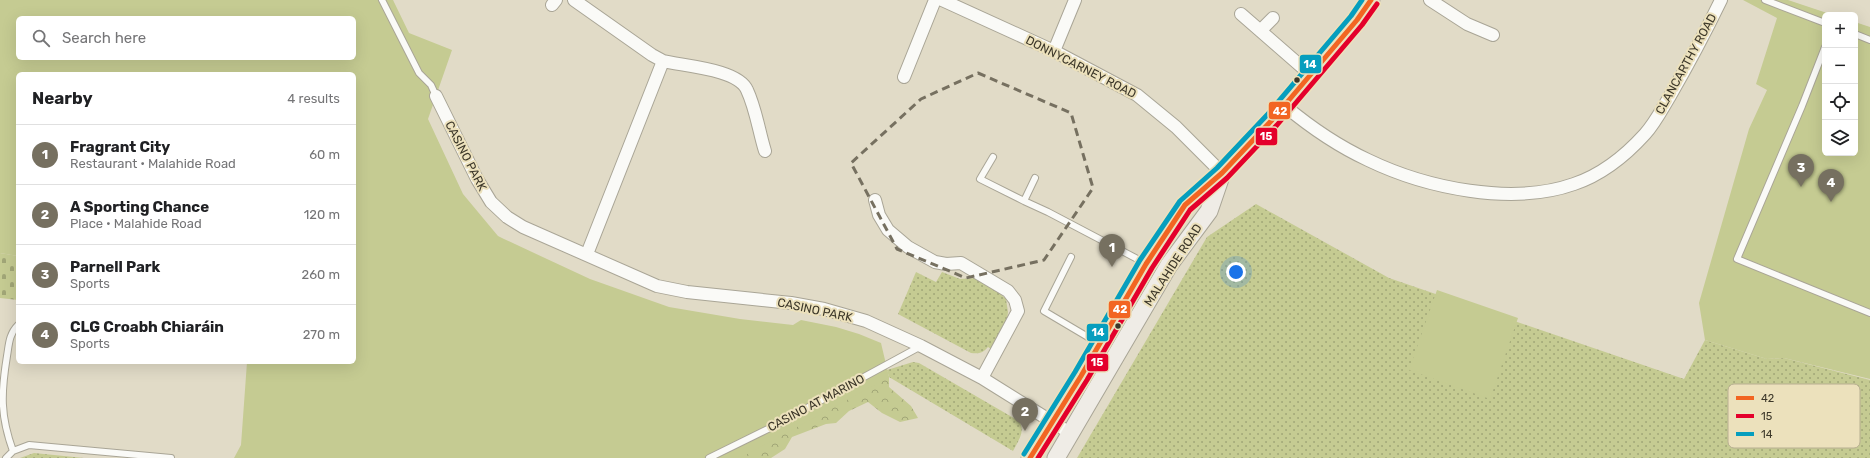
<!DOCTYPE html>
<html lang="en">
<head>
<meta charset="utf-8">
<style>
  :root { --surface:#fff; --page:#f2f2f2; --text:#202124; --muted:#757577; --line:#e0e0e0; --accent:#767060 }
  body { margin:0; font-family:Rubik,sans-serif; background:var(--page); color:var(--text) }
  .controls { position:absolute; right:12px; top:12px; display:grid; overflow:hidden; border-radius:6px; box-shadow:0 4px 16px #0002 }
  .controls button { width:36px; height:36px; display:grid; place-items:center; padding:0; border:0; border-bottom:1px solid var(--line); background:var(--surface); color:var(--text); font:20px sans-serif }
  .you { position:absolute; left:1236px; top:272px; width:14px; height:14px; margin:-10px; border:3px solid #fff; border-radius:50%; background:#1a73e8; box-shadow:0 0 0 6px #1a73e833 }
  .badge { display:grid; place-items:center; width:26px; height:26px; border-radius:50%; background:var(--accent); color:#fff; font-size:13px; font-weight:700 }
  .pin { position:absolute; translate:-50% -33px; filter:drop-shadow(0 1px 2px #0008) }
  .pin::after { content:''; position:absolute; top:21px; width:14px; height:12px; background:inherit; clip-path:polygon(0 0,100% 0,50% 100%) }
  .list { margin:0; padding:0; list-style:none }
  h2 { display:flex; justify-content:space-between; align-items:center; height:52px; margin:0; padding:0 16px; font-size:17px }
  h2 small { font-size:13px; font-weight:400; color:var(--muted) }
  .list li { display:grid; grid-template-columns:26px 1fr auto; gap:12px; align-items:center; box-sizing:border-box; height:60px; padding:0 16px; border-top:1px solid var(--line) }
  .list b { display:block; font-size:15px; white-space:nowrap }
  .list p { margin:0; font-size:13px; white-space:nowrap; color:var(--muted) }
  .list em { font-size:13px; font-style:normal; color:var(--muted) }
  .icon { flex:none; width:22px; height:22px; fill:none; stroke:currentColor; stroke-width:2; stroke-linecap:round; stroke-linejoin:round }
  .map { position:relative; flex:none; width:1870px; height:458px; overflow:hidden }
  .search { position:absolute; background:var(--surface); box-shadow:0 4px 16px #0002; left:16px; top:16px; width:340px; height:44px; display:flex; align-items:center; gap:10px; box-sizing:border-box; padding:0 14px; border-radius:6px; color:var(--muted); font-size:15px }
  .panel { position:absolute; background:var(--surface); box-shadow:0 4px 16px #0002; left:16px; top:72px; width:340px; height:292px; border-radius:6px }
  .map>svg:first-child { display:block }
  .grass { fill:url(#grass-dots) }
  .forest { fill:url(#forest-crowns) }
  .cemetery { fill:url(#cemetery-stones) }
  .green { fill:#c5cb92; fill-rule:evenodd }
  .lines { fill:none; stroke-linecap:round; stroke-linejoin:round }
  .service-casing { stroke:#a9a596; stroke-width:8 }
  .minor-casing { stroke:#a9a596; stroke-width:14 }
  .secondary-casing { stroke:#a9a596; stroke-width:19 }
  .service { stroke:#fafaf7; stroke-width:6 }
  .minor { stroke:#fafaf7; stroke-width:12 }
  .secondary { stroke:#efece6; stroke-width:17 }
  .bus-1-casing { stroke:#ece1bc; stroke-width:8 }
  .bus-2-casing { stroke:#ece1bc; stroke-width:8 }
  .bus-3-casing { stroke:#ece1bc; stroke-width:8 }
  .bus-1 { stroke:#f26522; stroke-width:5 }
  .bus-2 { stroke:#e4002b; stroke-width:5 }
  .bus-3 { stroke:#069ebe; stroke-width:5 }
  .marked { fill:none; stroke:#767060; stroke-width:3; stroke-dasharray:8 5; stroke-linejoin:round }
  .bus-dot { fill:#3c3729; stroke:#ece1bc; stroke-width:1.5 }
  .labels { text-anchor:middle; stroke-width:4; stroke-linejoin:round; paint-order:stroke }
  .street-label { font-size:12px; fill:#3c3729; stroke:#ece1bc }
  .key { fill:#ece1bc; stroke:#b7ae90; stroke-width:1 }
  .key-label { font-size:11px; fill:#3c3729 }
  .line-badge { stroke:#ece1bc; stroke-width:1.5 }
  .badge-label { font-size:11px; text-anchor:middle; font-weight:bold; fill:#fff }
</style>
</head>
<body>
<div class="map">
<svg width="1870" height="458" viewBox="0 0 1870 458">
  <defs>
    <pattern id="grass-dots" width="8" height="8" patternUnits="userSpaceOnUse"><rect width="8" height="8" fill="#c5cb92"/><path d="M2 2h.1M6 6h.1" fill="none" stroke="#a1a677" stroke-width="1.8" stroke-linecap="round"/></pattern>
    <pattern id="forest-crowns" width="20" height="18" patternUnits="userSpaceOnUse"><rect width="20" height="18" fill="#c5cb92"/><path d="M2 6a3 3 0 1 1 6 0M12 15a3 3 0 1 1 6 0" fill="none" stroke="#a1a677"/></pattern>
    <pattern id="cemetery-stones" width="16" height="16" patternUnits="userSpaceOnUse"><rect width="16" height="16" fill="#c5cb92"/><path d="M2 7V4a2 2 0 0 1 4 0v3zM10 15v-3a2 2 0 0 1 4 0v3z" fill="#a1a677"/></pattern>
  </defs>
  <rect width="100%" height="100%" fill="#e1dbc7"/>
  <path class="grass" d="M 1256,204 L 1389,278 L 1684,379 L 1705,340 L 1767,359 L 1784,358 L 1870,380 L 1870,458 L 1077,458 L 1207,237 Z
    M 916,272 L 936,282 L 942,272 L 960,279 L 975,278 L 999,293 L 1006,299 L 1008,312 L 1007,320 L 991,349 L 988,347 C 983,353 979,354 971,353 L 898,314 Z
    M 913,362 L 919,363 L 1019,421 C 1026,431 1018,441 1013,451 L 889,377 L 887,370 Z
    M 34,453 L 84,458 L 20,458 Z"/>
  <path class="forest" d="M 877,362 L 889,377 L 889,387 L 911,406 L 918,418 L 900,422 L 882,413 L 868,402 L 849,411 L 836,423 L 826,424 L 792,437 L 785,449 L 771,458 L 704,458 Z"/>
  <path class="cemetery" d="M 0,253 L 18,256 L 18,300 L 0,298 Z"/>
  <path class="green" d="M 0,0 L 393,0 L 409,33 L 452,50 L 428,119 L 463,194 L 498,236 L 504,239 L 590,279 L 669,307 L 740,319 L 793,325 L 801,320 L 836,327 L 859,334 L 881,343 L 889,377 L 740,458 L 234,458 L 241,445 L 247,362 L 354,362 L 354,74 L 18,74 L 18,256 L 0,253 ZM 18,18 L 354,18 L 354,58 L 18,58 Z
    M 1743,0 L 1788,0 L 1833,15 L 1825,15 L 1825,153 L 1855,153 L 1855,22 L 1870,27 L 1870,379 L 1784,358 L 1767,359 L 1705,340 L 1699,303 L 1749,129 L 1767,90 L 1756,84 L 1777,18 Z
    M 1437,290 L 1518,318 L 1490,399 L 1409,370 Z"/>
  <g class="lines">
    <defs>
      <path id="service" d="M 382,0 L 419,73 L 431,85 L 436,96
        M 1765,0 L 1825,23
        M 1855,34 L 1870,40
        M 1825,47 L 1802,106 L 1737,259 L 1870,313
        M 993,157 L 980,179 L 1024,201
        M 1035,178 L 1024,201 L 1048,212 L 1145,263
        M 1071,257 L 1044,311 L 1098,343
        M 13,451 C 0,415 1,393 7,356 C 9,344 9,334 18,325
        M 6,458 L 13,451 L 29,445 L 171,458
        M 709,458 L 772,427 L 921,346"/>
      <path id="minor" d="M 574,0 L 652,55 L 663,61 L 587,254
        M 942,0 L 1054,51 L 1137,95 L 1176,127 L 1222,173
        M 1430,0 L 1467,24 L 1493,35
        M 552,5 L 556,0
        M 1241,14 L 1311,75
        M 1261,30 L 1273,18
        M 1054,51 L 1075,0
        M 663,61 C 683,66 738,69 747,90 C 756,109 759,132 765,151
        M 904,77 L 935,0
        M 436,96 L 477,179 L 491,202 L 507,217 L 523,227 L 657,286 L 687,292 L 791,303 L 824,309 L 866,321 L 921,346 L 982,378 L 1070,433
        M 1285,106 C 1309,126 1340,147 1368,160 C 1426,188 1512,206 1574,184 C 1601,175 1626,155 1645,134 C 1655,123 1662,109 1670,96 C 1688,65 1705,33 1721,0
        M 875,200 L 879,215 L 888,230 L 908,247 L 935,262 L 946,264 L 961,263 L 1008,291 L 1015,300 L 1018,311 L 982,378"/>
      <path id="secondary" d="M 1030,458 L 1081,376 L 1146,264 L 1185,205 L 1222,173 L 1272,120 L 1357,20 L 1371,0
        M 1056,458 L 1169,265 L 1209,211 L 1222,173"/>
    </defs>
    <use href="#service" class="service-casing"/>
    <use href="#minor" class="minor-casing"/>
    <use href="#secondary" class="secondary-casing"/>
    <use href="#service" class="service"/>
    <use href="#minor" class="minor"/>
    <use href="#secondary" class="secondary"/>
    <defs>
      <path id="bus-1" d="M 1030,458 L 1081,376 L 1146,264 L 1185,205 L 1222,173 L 1272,120 L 1357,20 L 1371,0"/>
      <path id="bus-2" d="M 1038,458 L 1087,380 L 1152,268 L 1190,210 L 1227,178 L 1277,125 L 1362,25 L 1377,4"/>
      <path id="bus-3" d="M 1024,454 L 1075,372 L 1140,260 L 1180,201 L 1217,168 L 1267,115 L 1351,16 L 1362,0"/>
    </defs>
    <use href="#bus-1" class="bus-1-casing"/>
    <use href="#bus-2" class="bus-2-casing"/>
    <use href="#bus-3" class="bus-3-casing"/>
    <use href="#bus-1" class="bus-1"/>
    <use href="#bus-2" class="bus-2"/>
    <use href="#bus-3" class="bus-3"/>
  </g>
  <path class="marked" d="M 978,73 L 1071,113 L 1093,188 L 1044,260 L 966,278 L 897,249 L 851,163 L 921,99 Z"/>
  <g class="bus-dot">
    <circle cx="1297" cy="80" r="3.5"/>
    <circle cx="1118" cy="326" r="3.5"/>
  </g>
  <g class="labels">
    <g class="street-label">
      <text transform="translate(1686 64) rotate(-61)" y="4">CLANCARTHY ROAD</text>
      <text transform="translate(1081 67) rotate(27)" y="4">DONNYCARNEY ROAD</text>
      <text transform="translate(466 156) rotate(63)" y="4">CASINO PARK</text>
      <text transform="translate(1173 265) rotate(-57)" y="4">MALAHIDE ROAD</text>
      <text transform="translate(815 310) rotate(12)" y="4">CASINO PARK</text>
      <text transform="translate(816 403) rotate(-28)" y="4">CASINO AT MARINO</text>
    </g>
  </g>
  <rect x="1728" y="384" width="132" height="64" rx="6" class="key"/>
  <rect x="1736" y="396" width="18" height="4" fill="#f26522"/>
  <rect x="1736" y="414" width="18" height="4" fill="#e4002b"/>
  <rect x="1736" y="432" width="18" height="4" fill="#069ebe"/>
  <g class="key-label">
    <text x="1761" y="402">42</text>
    <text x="1761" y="420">15</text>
    <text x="1761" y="438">14</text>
  </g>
  <g class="line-badge">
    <rect x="1299" y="54" width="23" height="20" rx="4" fill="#069ebe"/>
    <rect x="1268" y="101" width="23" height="19" rx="4" fill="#f26522"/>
    <rect x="1255" y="127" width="23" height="19" rx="4" fill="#e4002b"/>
    <rect x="1108" y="300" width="23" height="19" rx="4" fill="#f26522"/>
    <rect x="1086" y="323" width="23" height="19" rx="4" fill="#069ebe"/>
    <rect x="1086" y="353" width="23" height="19" rx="4" fill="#e4002b"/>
  </g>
  <g class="badge-label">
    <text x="1310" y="68">14</text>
    <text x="1280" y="115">42</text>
    <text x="1266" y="140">15</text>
    <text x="1120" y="313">42</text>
    <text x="1098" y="336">14</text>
    <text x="1097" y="366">15</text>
  </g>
</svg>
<div class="controls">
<button>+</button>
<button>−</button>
<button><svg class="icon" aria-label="locate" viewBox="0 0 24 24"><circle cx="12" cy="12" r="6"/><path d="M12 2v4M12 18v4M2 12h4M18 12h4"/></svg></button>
<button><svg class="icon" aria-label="layers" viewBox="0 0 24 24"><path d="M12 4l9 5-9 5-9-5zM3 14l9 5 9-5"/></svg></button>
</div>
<div class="you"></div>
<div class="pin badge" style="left:1112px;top:267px">1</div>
<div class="pin badge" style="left:1025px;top:431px">2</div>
<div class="pin badge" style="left:1801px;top:187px">3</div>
<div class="pin badge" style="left:1831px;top:202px">4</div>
<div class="search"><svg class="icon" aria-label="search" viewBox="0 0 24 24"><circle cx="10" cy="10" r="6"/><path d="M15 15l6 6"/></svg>Search here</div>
<section class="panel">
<h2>Nearby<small>4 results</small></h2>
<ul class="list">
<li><span class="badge">1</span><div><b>Fragrant City</b><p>Restaurant · Malahide Road</p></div><em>60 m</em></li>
<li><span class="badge">2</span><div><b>A Sporting Chance</b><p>Place · Malahide Road</p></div><em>120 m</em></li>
<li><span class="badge">3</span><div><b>Parnell Park</b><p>Sports</p></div><em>260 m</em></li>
<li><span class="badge">4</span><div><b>CLG Croabh Chiaráin</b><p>Sports</p></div><em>270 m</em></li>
</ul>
</section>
</div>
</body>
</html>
